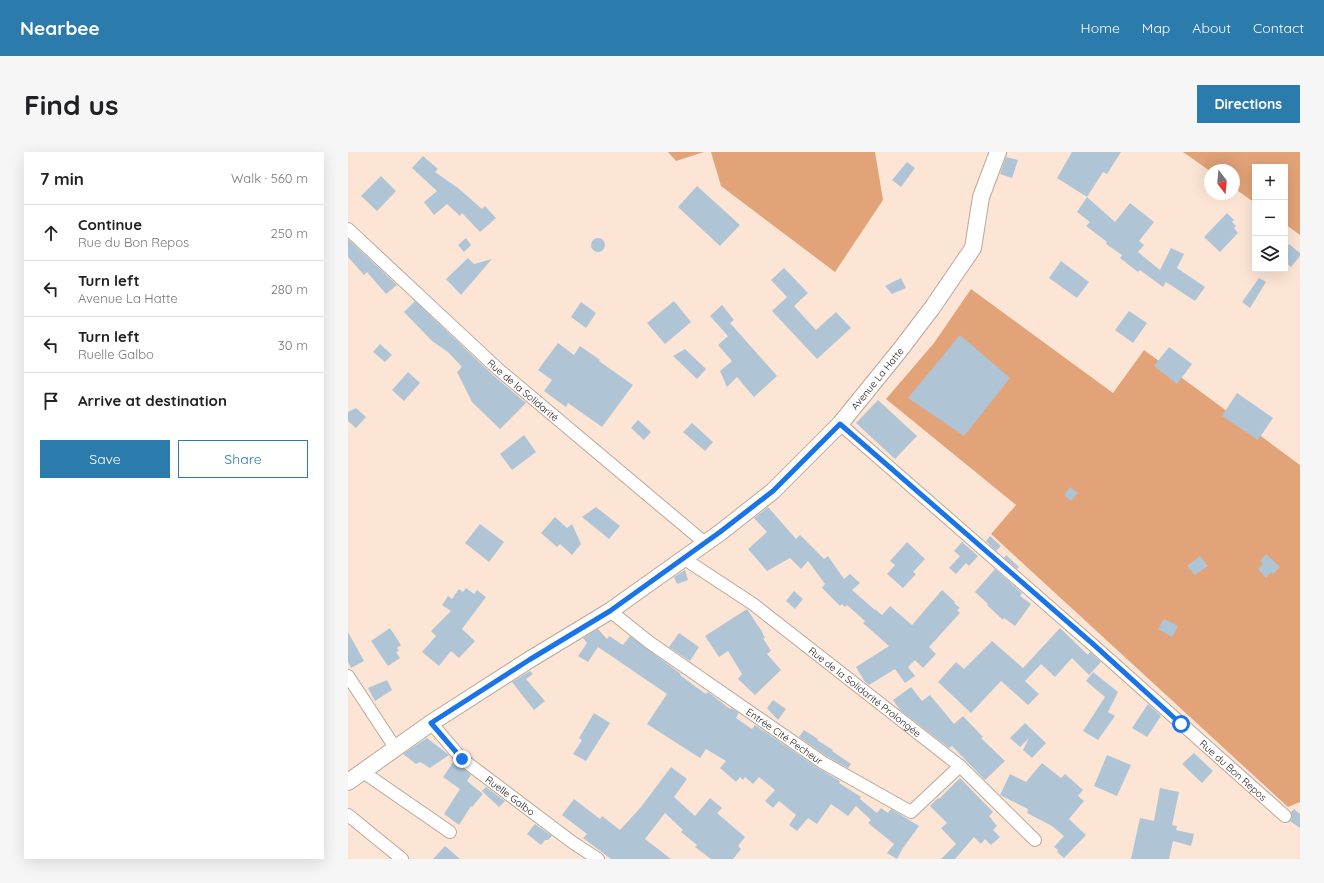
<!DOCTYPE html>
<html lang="en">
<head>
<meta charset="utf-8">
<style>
  :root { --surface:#fff; --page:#f6f6f6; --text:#202124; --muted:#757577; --line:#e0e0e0; --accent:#2b7bac }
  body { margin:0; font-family:Quicksand,sans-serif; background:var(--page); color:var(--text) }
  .controls { position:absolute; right:12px; top:12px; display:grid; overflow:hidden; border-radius:0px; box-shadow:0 4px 16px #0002 }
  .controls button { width:36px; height:36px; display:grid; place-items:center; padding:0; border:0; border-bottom:1px solid var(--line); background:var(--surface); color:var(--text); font:20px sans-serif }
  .compass { position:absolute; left:856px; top:12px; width:36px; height:36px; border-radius:50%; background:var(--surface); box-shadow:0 4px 16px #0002; rotate:164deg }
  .stop { position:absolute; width:12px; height:12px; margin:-9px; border:3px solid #1a73e8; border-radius:50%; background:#fff }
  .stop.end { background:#1a73e8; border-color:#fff; box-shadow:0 1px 4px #0008 }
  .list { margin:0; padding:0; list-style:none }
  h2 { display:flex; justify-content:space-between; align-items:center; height:52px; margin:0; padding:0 16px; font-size:17px }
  h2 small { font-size:13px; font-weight:400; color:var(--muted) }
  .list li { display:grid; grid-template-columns:26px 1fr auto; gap:12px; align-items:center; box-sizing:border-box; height:56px; padding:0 16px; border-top:1px solid var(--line) }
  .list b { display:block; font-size:15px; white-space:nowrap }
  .list p { margin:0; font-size:13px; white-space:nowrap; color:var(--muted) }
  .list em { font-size:13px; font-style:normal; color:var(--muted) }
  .actions { display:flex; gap:8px; padding:12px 16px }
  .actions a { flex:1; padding:9px 0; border:1px solid var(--accent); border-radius:0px; text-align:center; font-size:14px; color:var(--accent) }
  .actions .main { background:var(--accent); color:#fff }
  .icon { flex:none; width:22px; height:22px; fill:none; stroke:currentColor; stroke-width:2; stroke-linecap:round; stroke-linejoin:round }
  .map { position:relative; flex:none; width:952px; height:707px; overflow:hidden; border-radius:0px }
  header { display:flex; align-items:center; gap:24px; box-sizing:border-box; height:56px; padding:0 20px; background:var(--accent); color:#fff }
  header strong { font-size:19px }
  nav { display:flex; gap:22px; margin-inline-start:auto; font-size:14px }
  .intro { display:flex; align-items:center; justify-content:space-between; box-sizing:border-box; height:96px; padding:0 24px }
  h1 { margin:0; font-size:28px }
  .button { padding:10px 18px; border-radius:0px; background:var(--accent); color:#fff; font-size:14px; font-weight:700 }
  main { display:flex; gap:24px; padding:0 24px }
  aside { flex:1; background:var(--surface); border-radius:0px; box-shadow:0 4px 16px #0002 }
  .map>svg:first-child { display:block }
  .forest { fill:#e2a378 }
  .building { fill:#afc5d6 }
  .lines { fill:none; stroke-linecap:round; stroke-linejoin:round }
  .minor-casing { stroke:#bda697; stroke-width:14 }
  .tertiary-casing { stroke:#bda697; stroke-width:18 }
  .minor { stroke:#fff; stroke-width:12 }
  .tertiary { stroke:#fff; stroke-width:16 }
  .route { stroke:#1a73e8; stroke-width:5 }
  .labels { text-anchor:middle; stroke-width:3; stroke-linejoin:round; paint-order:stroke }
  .street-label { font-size:10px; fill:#2a211b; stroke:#fde5d5 }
</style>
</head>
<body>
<header>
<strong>Nearbee</strong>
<nav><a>Home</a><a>Map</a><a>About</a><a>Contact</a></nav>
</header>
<div class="intro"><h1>Find us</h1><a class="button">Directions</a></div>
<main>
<aside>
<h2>7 min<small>Walk · 560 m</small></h2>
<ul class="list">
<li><svg class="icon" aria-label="ahead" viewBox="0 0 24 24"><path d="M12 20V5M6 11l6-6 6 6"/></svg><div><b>Continue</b><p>Rue du Bon Repos</p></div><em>250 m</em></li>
<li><svg class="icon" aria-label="left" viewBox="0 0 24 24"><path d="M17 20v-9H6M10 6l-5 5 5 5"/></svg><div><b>Turn left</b><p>Avenue La Hatte</p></div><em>280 m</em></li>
<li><svg class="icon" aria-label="left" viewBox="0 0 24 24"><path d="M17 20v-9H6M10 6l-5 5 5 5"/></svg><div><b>Turn left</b><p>Ruelle Galbo</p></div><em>30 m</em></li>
<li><svg class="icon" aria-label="arrive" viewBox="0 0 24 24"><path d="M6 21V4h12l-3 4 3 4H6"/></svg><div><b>Arrive at destination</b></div></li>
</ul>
<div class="actions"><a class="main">Save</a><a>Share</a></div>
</aside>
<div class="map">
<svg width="952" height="707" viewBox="0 0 952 707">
  <rect width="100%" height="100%" fill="#fde5d5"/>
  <path class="forest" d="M 320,0 L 356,0 L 328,9 Z
    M 363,0 L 527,0 L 535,48 L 487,120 L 373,34 Z
    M 835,0 L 952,0 L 952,83 L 937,72 L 937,15 L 907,15 L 907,51 L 886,36 L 886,18 L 862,18 L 862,19 Z
    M 623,137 L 765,241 L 796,198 L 952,313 L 952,650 L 940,655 L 643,382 L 668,353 L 538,247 L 586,191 Z"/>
  <path class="building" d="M 724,0 L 773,0 L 759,22 L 755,20 L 739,45 L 767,70 L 782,51 L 806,70 L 791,89 L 796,93 L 790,100 L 812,118 L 823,96 L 836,102 L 829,116 L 857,135 L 847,149 L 818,130 L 815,135 L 792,118 L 790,120 L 772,106 L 774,103 L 758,92 L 759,90 L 738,74 L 742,70 L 729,60 L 739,45 L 709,26 Z
    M 75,4 L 90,17 L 87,20 L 110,36 L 134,57 L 137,54 L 148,66 L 132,80 L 114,61 L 112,64 L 99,52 L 86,63 L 76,50 L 89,39 L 64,16 Z
    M 658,5 L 670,8 L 664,26 L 652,22 Z
    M 559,10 L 567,16 L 553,35 L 544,28 Z
    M 33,24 L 48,39 L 29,59 L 13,44 Z
    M 349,34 L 392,73 L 372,94 L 330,55 Z
    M 879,61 L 886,68 L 884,70 L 888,74 L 886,76 L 890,81 L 872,100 L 856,85 Z
    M 118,86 L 123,93 L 116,100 L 110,93 Z
    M243 93a7 7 0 1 1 14 0a7 7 0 1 1-14 0Z
    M 0,87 L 49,133 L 38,142 L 19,120 L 16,123 L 0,105 Z
    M 941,92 L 952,101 L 952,104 L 943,115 L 937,110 L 937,97 Z
    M 120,106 L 126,112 L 144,107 L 113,143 L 98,127 Z
    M 713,109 L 741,130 L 729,146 L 701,126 Z
    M 436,116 L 460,141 L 446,154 L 468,178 L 488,160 L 503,176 L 469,207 L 424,159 L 439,145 L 423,128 Z
    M 553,126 L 558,136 L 544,142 L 537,134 Z
    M 911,126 L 918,130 L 902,156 L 894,150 Z
    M 67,149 L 145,223 L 178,251 L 152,277 L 124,250 L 109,220 L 114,215 L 100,200 L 84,189 L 56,160 Z
    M 326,149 L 343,170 L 317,192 L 299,171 Z
    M 233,150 L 248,161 L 238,176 L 223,165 Z
    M 374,153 L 386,168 L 382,171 L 429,224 L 406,245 L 389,225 L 379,235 L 372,219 L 384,209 L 370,193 L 380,184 L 362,164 Z
    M 781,159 L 799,171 L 785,191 L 767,178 Z
    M 612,183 L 662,226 L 616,284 L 560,246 Z
    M 210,191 L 226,203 L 232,194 L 252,208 L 251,209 L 285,233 L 254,275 L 220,251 L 218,255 L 196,239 L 204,228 L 190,218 Z
    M 32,192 L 44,203 L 37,210 L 25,200 Z
    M 821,195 L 844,212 L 829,232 L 806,214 Z
    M 337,197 L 358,217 L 349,227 L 325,204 Z
    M 60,220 L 72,231 L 56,249 L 44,238 Z
    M 889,241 L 925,266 L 910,288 L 874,264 Z
    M 530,248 L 569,284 L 547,307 L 508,271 Z
    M 8,256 L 18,265 L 8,276 L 0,269 L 0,260 Z
    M 290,268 L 303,280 L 296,288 L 283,276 Z
    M 344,271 L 365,290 L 357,299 L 335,280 Z
    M 176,283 L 188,300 L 164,318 L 152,302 Z
    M 722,335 L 730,341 L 723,349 L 716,343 Z
    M 248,355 L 272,374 L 261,387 L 234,365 Z
    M 420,355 L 448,387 L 452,383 L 476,407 L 480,404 L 496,427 L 502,422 L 512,431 L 504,438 L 527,458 L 527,457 L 534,463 L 542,454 L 564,473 L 594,438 L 607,450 L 606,451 L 612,456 L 609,458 L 612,461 L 581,495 L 588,502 L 575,516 L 567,508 L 560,515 L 567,524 L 557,531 L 547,517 L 521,533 L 517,530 L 508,515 L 541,494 L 515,471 L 517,469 L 499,453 L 497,455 L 494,452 L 492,454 L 474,436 L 477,432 L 460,409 L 453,417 L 442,406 L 419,419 L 400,397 L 419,380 L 406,366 Z
    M 207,365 L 219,376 L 224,372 L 233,392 L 224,403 L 212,392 L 209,395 L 193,381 Z
    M 132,372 L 156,390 L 141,410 L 117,391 Z
    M 642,384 L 653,394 L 648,399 L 638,389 Z
    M 559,390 L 577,407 L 565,420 L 568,422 L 555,436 L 539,422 L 547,413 L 542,409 Z
    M 614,390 L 630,404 L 621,414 L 618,411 L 608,422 L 601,416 L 612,404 L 606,399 Z
    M 918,402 L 932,415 L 925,422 L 923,420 L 918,426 L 910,417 L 915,412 L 912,409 Z
    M 658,403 L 671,415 L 669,417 L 656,406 Z
    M 852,404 L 860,414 L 847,423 L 839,414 Z
    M 647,417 L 674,441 L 672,444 L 683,452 L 667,474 L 656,466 L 655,468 L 639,453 L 640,452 L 627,440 Z
    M 337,418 L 340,428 L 329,432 L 326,425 Z
    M 118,436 L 126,442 L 129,438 L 138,445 L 114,477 L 127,489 L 111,506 L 103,499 L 91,514 L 74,500 L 88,484 L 83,479 L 103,459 L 94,453 L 100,444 L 104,447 L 111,437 L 115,440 Z
    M 446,439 L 455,447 L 447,457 L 438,449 Z
    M 399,457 L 413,478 L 417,486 L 415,486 L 423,499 L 419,502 L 433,518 L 407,543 L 390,527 L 394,522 L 380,499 L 371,505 L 357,484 Z
    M 816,467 L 830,474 L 824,485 L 810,477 Z
    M 42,476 L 53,493 L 49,496 L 51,499 L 48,500 L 52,506 L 40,514 L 23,489 Z
    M 712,476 L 740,503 L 742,500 L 753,510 L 741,523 L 724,506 L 707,525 L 693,512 L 677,529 L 691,542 L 680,553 L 653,529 L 623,561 L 590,530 L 608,510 L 616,517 L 644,489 L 675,516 Z
    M 250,477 L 259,487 L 261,484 L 275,493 L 282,484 L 333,522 L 332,523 L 348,535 L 358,542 L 360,540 L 382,557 L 383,556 L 391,561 L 388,566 L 404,577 L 407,573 L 470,616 L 492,629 L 491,631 L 513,645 L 512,647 L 529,661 L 533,656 L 540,661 L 543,657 L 571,674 L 555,696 L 549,707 L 539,701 L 546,692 L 520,671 L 523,668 L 508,654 L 500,664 L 483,652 L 469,672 L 460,666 L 449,679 L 441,673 L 448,663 L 431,649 L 425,656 L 417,649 L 427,638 L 411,625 L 405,632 L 397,625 L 395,628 L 392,625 L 388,630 L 372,616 L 378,609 L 358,597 L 352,606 L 299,572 L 319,542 L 250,495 L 240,510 L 230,504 L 239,491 L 235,486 Z
    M 0,480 L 16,509 L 3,516 L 0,510 Z
    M 331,481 L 351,495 L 342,509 L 321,495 Z
    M 182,519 L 185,522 L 178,527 L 197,549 L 186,558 L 164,530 Z
    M 745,520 L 770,540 L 760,560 L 767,564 L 750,588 L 735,579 L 757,545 L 738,529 Z
    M 39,528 L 44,538 L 27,549 L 20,536 Z
    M 563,535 L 574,549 L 582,543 L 606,572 L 615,564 L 635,585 L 633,586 L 657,609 L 637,628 L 604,594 L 601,596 L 552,558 L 545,548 Z
    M 425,548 L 438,557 L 430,568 L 419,556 Z
    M 800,552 L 813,564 L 799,585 L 784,576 Z
    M 246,561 L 262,571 L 238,609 L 225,602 L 234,588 L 231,586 Z
    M 677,571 L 698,591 L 684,606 L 675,598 L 681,586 L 672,595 L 662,586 Z
    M 456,578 L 470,587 L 469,588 L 485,598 L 484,599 L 503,612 L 500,616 L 478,604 L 451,585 Z
    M 79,586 L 101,603 L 82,616 L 72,610 L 68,612 L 55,602 Z
    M 846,601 L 865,619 L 854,631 L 834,612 Z
    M 759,603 L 783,613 L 769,644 L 746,634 Z
    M 106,609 L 123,623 L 119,629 L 135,642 L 124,655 L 123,654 L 111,673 L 96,662 L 112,637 L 95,625 Z
    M 694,611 L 713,626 L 717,622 L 735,638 L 730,644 L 736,649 L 721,667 L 738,683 L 716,706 L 709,700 L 710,698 L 706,695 L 716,684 L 704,674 L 679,661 L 680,657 L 652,643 L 662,622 L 678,630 Z
    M 323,615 L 339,627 L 326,645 L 347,664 L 362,646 L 374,656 L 369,661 L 397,685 L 390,694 L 393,697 L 385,707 L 363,707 L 347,695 L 349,693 L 333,680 L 335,678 L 317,661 L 297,687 L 323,707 L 263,707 L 235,686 L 239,682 L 214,663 L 226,647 L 252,667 L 254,664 L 272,678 L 293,655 Z
    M 612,626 L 645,660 L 641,664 L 649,674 L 645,678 L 652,685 L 643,693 L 637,687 L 633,692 L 626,685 L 607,707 L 593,707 L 608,692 L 593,676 L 599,671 L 582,654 L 590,646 L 591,647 Z
    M 138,635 L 157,649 L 151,655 L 134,639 Z
    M 812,636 L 831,640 L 824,673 L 829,674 L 828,678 L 846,682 L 843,694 L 825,689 L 821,707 L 783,707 L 792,666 L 806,669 Z
    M 946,657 L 952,662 L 952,676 L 942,669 L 944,665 L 943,660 Z
    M 187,672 L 204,684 L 200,688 L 197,688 L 193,693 L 179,682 Z
    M 97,694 L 112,707 L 85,707 Z"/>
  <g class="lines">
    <defs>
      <g id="minor">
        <path id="s1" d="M 0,77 L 150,217 L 357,391"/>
        <path id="s2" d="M 492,272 L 745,493 L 937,664"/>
        <path id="s3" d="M 335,406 L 405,452 L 612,614 L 687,688"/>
        <path id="s4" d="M 262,459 L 301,490 L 474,610 L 563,660 L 612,614"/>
        <path d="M 0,524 L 48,597"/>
        <path id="s5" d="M 83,571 L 114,607 L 224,690 L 250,707"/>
        <path d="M 15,620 L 102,680"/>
        <path d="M 0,663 L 54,707"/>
      </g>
      <g id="tertiary">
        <path id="s6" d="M 0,630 L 83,571 L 181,508 L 262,459 L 373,380 L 425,339 L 492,272 L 552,198 L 584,156 L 625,96 L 633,45 L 650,0"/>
      </g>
    </defs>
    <use href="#minor" class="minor-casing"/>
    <use href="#tertiary" class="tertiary-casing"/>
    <use href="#minor" class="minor"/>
    <use href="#tertiary" class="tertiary"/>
  </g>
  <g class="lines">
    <path class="route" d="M 114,607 L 83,571 L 181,508 L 262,459 L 372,380 L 425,339 L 492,272 L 745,492 L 833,572"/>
  </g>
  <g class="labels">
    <g class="street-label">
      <text dy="4" stroke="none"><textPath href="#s6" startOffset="669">Avenue La Hatte</textPath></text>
      <text dy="4" stroke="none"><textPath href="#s1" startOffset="238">Rue de la Solidarité</textPath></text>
      <text dy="4" stroke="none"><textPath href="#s3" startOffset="226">Rue de la Solidarité Prolongée</textPath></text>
      <text dy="4" stroke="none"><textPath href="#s4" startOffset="215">Entrée Cité Pecheur</textPath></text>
      <text dy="4" stroke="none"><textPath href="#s2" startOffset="524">Rue du Bon Repos</textPath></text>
      <text dy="4" stroke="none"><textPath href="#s5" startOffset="108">Ruelle Galbo</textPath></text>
    </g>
  </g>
</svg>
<div class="controls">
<button>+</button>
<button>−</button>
<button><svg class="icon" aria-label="layers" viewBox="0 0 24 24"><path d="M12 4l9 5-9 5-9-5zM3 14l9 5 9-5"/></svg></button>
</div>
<svg class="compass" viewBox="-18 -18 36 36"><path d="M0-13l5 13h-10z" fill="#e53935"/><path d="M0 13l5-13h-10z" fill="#757577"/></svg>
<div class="stop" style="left:833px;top:572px"></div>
<div class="stop end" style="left:114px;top:607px"></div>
</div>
</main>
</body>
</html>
